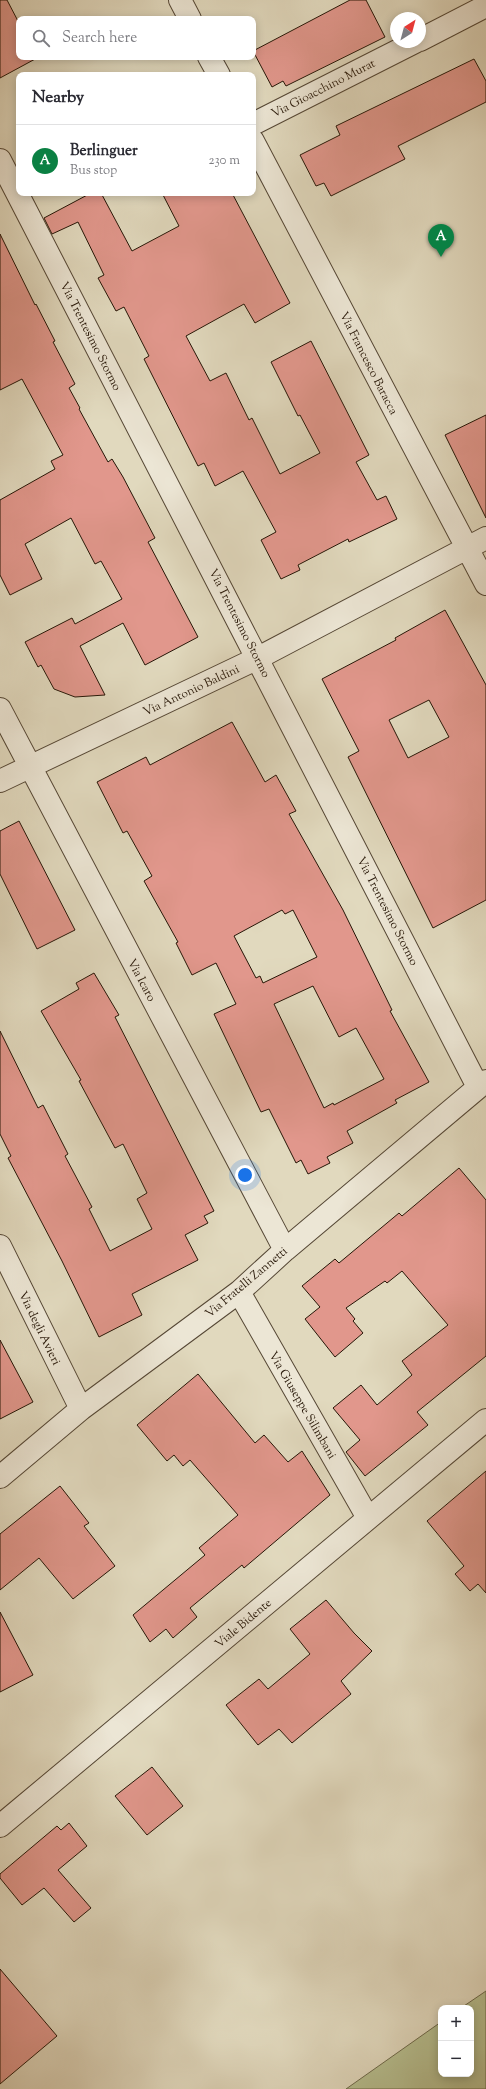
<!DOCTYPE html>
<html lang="en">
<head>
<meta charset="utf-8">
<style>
  :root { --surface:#fff; --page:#f2f2f3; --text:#2b2b33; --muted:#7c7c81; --line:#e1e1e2; --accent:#0b8043 }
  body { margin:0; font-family:"Sorts Mill Goudy",serif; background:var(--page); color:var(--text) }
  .controls { position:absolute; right:12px; bottom:12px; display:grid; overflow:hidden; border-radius:8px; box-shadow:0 2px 10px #0003 }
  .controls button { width:36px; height:36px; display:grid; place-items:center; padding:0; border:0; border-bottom:1px solid var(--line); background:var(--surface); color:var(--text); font:20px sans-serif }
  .compass { position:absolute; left:390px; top:12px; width:36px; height:36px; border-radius:50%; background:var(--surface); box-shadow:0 2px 10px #0003; rotate:36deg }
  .you { position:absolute; left:245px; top:1175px; width:14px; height:14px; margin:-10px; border:3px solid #fff; border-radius:50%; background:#1a73e8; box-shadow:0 0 0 6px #1a73e833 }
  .badge { display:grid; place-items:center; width:26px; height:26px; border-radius:50%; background:var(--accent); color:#fff; font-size:13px; font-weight:700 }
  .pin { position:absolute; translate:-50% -33px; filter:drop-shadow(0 1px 2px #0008) }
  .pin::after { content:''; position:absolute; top:21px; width:14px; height:12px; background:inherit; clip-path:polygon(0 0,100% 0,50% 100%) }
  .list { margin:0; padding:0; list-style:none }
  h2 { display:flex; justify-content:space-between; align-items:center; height:52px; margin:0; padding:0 16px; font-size:17px }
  h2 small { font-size:13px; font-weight:400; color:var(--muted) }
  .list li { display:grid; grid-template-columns:26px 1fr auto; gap:12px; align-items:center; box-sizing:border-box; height:72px; padding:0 16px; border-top:1px solid var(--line) }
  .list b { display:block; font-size:15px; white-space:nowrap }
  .list p { margin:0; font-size:13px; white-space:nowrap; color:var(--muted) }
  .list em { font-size:13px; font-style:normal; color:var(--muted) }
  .icon { flex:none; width:22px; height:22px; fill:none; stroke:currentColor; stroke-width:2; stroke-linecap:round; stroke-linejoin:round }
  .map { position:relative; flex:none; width:486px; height:2089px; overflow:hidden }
  .search { position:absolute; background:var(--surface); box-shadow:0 2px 10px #0003; left:16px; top:16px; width:240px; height:44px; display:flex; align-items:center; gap:10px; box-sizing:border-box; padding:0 14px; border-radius:8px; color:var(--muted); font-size:15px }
  .panel { position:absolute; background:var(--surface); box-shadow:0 2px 10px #0003; left:16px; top:72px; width:240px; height:124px; border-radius:8px }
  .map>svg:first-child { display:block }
  .green { fill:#b6be8f; stroke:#6e6a4b }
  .building { fill:#e1978c; stroke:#261607; fill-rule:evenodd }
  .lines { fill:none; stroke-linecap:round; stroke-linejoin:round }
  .minor-casing { stroke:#554735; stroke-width:24 }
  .minor { stroke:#ece6d5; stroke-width:22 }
  .labels { text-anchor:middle; stroke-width:3; stroke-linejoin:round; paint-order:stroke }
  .street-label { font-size:12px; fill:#261607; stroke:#ece6d5 }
</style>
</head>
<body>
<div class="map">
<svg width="486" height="2089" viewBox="0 0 486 2089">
  <rect width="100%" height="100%" fill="#e1d9be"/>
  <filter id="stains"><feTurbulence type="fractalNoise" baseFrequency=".005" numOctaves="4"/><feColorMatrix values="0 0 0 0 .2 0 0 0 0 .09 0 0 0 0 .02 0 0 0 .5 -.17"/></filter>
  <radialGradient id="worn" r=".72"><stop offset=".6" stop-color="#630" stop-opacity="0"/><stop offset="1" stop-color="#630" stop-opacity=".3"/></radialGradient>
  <path class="green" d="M 486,1991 L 486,2089 L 346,2089 L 441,2022 L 441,2074 L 471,2074 L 471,2008 L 461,2008 Z"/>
  <path class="building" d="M 0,0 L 7,0 L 19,23 L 19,57 L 37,58 L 0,78 Z
    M 350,0 L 366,0 L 385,37 L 286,86 L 283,81 L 272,87 L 253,51 Z
    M 474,59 L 486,81 L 486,102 L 398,146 L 405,159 L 331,196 L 324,183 L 316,186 L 300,155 L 340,135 L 336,126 Z
    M 91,193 L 101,193 L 132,251 L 179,226 L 162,193 L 232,193 L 290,303 L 255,323 L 244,304 L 186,336 L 210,381 L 226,373 L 249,420 L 252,418 L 280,474 L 320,453 L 300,415 L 298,416 L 271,362 L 311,341 L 369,455 L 356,462 L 377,500 L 386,496 L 397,519 L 349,542 L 348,539 L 298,565 L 300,570 L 281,579 L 261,540 L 276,532 L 243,471 L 215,486 L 204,463 L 198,466 L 144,359 L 149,356 L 124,307 L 116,311 L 98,278 L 104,275 L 78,222 L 52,234 L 44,218 Z
    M 0,234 L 35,305 L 36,304 L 55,341 L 53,342 L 75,384 L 69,388 L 80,408 L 79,409 L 108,462 L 112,459 L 123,477 L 155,538 L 148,542 L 198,637 L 145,665 L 123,623 L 80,646 L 105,695 L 75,697 L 54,689 L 41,665 L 38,667 L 25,642 L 72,618 L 75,624 L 122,599 L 101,561 L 95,564 L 71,518 L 25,544 L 42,579 L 10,595 L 0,575 L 0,500 L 55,469 L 51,461 L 63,455 L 22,379 L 0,390 Z
    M 486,415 L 486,518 L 445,435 Z
    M 445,610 L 486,685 L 486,900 L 433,928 L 348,757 L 359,751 L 322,679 L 396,640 L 395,638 ZM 429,700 L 449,737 L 408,758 L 389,720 Z
    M 232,722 L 265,782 L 276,775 L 296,811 L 289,814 L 343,910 L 392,1010 L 390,1011 L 429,1082 L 395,1100 L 397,1103 L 347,1131 L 353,1143 L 327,1157 L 330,1163 L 308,1174 L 301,1160 L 296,1163 L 269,1109 L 261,1112 L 214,1014 L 236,1004 L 216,963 L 192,975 L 176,943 L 178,942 L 144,881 L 152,876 L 127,831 L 123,833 L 97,782 L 146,757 L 150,765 ZM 282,910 L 285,914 L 293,910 L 317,957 L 263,983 L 260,976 L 256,978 L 234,936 ZM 313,986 L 339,1037 L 356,1028 L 384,1079 L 334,1105 L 333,1103 L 324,1108 L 274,1004 Z
    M 19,821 L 75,930 L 37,949 L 0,874 L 0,831 Z
    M 94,973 L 119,1015 L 115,1017 L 214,1211 L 204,1216 L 208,1223 L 185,1235 L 198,1260 L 132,1294 L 142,1315 L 99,1337 L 62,1261 L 8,1158 L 11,1156 L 0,1134 L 0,1031 L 38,1108 L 43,1105 L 68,1154 L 65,1156 L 92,1207 L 89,1209 L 110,1251 L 152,1229 L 137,1199 L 147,1193 L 123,1144 L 115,1148 L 79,1081 L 81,1080 L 41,1011 L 79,989 L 76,983 Z
    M 459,1168 L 486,1200 L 486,1356 L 417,1412 L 428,1425 L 365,1476 L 346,1452 L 360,1440 L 333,1408 L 361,1385 L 377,1405 L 412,1375 L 402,1361 L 448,1325 L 402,1271 L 387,1283 L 385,1281 L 346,1308 L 355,1319 L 353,1321 L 363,1333 L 335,1357 L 305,1319 L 320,1307 L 302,1286 L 335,1259 L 339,1263 L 399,1213 L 402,1216 Z
    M 0,1340 L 33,1402 L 0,1419 Z
    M 198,1374 L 255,1443 L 264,1435 L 288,1462 L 302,1451 L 330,1495 L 244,1568 L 242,1565 L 190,1608 L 197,1617 L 173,1638 L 166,1629 L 150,1642 L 133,1615 L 205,1555 L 199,1548 L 238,1515 L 190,1460 L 183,1466 L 174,1455 L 167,1461 L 137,1425 Z
    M 486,1471 L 486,1593 L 478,1584 L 470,1591 L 455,1574 L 464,1566 L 427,1521 Z
    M 60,1486 L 89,1523 L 84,1526 L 115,1566 L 73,1599 L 39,1558 L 0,1590 L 0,1534 Z
    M 326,1600 L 354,1633 L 372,1651 L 341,1681 L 351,1694 L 292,1743 L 279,1729 L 258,1745 L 226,1705 L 259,1679 L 268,1689 L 310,1654 L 290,1629 Z
    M 0,1612 L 33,1675 L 0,1692 Z
    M 152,1767 L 183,1806 L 147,1835 L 115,1796 Z
    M 69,1823 L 87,1846 L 58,1870 L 91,1908 L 74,1922 L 44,1888 L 22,1905 L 0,1878 L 0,1874 L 57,1826 L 61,1830 Z
    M 0,1969 L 57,2036 L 0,2084 Z"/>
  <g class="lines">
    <defs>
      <path id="minor" d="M 180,0 L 190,19
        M 420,40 L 486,6
        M 209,57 L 219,75
        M 253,124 L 415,42
        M 253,141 L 486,584
        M 0,160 L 478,1087
        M 0,709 L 285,1250
        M 0,781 L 258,658 L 486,538
        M 0,1246 L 81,1409
        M 239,1292 L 368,1518
        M 0,1477 L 81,1409 L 239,1292 L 285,1250 L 486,1081
        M 0,1826 L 486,1420"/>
    </defs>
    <use href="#minor" class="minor-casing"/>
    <use href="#minor" class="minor"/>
  </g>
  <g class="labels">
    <g class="street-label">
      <text transform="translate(323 88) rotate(-27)" y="4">Via Gioacchino Murat</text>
      <text transform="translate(91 336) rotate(63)" y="4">Via Trentesimo Stormo</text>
      <text transform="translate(369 363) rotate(63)" y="4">Via Francesco Baracca</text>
      <text transform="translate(240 623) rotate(63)" y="4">Via Trentesimo Stormo</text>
      <text transform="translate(191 690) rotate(-25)" y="4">Via Antonio Baldini</text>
      <text transform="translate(388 911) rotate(63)" y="4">Via Trentesimo Stormo</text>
      <text transform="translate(142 980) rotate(62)" y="4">Via Icaro</text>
      <text transform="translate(246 1282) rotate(-40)" y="4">Via Fratelli Zannetti</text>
      <text transform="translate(40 1328) rotate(64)" y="4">Via degli Avieri</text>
      <text transform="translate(303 1405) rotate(60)" y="4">Via Giuseppe Silimbani</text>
      <text transform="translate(243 1623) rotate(-40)" y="4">Viale Bidente</text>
    </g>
  </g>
  <rect width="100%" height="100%" filter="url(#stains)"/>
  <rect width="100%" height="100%" fill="url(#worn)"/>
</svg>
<div class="controls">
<button>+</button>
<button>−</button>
</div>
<svg class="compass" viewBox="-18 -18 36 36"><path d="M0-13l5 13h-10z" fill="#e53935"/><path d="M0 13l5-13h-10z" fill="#7c7c81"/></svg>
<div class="you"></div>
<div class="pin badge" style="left:441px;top:257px">A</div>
<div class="search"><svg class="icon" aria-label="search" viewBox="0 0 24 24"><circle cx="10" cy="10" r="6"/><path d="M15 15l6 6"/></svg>Search here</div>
<section class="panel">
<h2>Nearby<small></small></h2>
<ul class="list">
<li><span class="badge">A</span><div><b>Berlinguer</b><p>Bus stop</p></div><em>230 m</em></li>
</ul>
</section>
</div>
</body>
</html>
